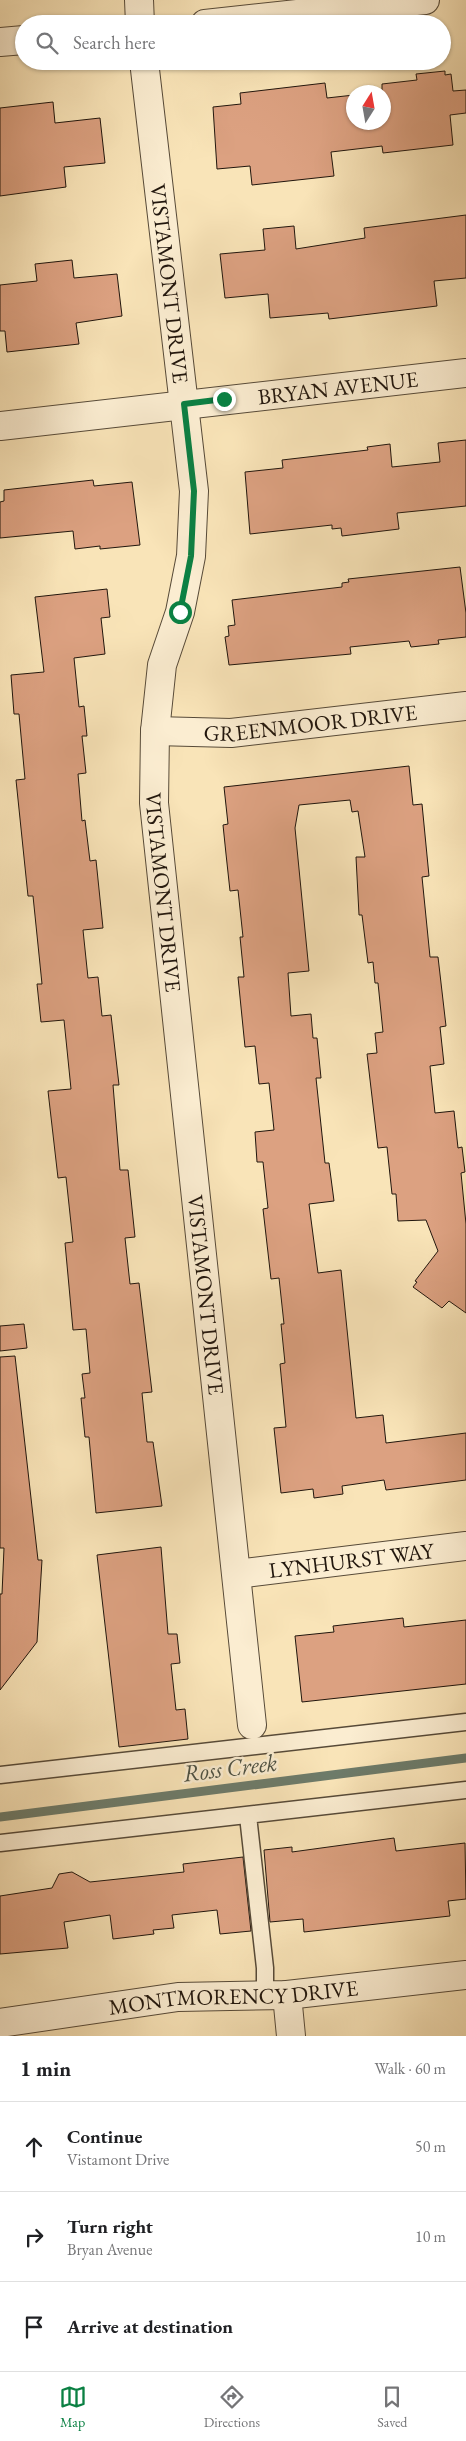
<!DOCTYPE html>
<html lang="en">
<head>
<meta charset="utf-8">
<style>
  :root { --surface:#fff; --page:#f2f2f2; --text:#202124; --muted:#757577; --line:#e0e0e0; --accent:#0b8043 }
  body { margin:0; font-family:"EB Garamond",serif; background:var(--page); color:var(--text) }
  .compass { position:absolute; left:346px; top:85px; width:45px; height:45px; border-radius:50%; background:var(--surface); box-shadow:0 1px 4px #0004; rotate:11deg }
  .stop { position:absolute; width:15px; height:15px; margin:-11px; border:4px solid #0b8043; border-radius:50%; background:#fff }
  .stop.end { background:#0b8043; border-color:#fff; box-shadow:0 1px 5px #0008 }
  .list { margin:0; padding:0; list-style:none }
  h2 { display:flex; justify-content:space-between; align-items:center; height:65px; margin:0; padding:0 20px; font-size:21px }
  h2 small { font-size:16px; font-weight:400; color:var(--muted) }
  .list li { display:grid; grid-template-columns:32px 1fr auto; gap:15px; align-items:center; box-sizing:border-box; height:90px; padding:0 20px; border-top:1px solid var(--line) }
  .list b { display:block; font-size:19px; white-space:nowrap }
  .list p { margin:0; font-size:16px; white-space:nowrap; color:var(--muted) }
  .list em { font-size:16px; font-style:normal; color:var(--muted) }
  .icon { flex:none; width:28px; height:28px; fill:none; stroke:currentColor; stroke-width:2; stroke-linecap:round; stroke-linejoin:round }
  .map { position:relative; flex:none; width:466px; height:2036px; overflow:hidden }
  .search { position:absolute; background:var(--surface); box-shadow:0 1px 4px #0004; left:15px; right:15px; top:15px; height:55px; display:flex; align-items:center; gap:12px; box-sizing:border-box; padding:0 18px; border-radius:28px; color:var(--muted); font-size:19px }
  .sheet { height:335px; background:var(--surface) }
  nav { display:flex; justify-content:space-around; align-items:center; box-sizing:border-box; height:70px; border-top:1px solid var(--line); background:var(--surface); font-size:14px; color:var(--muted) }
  nav a { display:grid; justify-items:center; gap:2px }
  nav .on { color:var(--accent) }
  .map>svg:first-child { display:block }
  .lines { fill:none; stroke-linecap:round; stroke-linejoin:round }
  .stream { stroke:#6d7b6a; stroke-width:9 }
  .building { fill:#dca181; stroke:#21160d }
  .service-casing { stroke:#574a38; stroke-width:19 }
  .minor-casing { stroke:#574a38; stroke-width:30 }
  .service { stroke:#fbedd1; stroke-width:16 }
  .minor { stroke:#fbedd1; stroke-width:28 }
  .route { stroke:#0b8043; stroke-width:6 }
  .labels { text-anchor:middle; stroke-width:5; stroke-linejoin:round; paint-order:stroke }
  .street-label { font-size:22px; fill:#21160d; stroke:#fbedd1 }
  .water-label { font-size:24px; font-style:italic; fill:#4d5143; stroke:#fbedd1 }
</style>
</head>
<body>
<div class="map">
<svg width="466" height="2036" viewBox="0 0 466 2036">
  <rect width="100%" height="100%" fill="#f9e4b8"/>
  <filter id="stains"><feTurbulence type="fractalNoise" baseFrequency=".004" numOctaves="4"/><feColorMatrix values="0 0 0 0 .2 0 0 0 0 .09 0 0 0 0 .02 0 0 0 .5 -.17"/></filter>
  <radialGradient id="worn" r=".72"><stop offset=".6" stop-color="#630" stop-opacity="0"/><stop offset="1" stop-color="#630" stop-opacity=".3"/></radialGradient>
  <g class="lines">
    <path class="stream" d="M 0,1817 L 466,1758"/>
  </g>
  <path class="building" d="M 445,71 L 445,75 L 451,74 L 453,91 L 466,90 L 466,113 L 450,115 L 453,145 L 383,153 L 382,146 L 331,152 L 334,176 L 252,185 L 250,166 L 217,169 L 213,107 L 241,104 L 240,93 L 325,83 L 327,98 L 354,95 L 354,122 L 384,122 L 384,92 L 375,92 L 382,92 L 382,84 L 417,80 L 416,74 Z
    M 53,102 L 55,123 L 100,118 L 105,163 L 64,167 L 66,187 L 0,196 L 0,108 Z
    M 466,215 L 466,278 L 434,281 L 437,306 L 329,319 L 328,313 L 270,318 L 268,294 L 225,298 L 220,254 L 265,250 L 263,229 L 294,226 L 296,249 L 365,238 L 364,228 Z
    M 72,260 L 74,278 L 117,274 L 122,316 L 76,323 L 79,344 L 7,352 L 5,331 L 0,331 L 0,285 L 37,281 L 35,264 Z
    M 466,440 L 466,506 L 397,513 L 399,529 L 342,536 L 341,528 L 332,529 L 332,525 L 250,534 L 245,472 L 283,468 L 282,460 L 368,450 L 367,447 L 390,444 L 392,467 L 440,462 L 438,443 Z
    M 93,480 L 94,486 L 132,482 L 140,545 L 100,549 L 100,546 L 75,549 L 73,531 L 0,538 L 0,502 L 4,501 L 4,490 Z
    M 460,567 L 466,613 L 466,637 L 438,640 L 439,644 L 411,647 L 409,641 L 350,647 L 351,654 L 229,665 L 225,637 L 229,636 L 228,626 L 235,625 L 232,600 L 342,587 L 342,583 L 349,582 L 348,579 Z
    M 107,589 L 110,617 L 101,618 L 105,654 L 74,658 L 79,707 L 84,706 L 87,736 L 82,736 L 86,773 L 78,774 L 82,821 L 85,820 L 90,861 L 96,860 L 103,928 L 83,930 L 88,978 L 98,977 L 102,1016 L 111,1015 L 119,1085 L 113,1085 L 120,1170 L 128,1170 L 135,1237 L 125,1238 L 130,1284 L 139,1283 L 152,1392 L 142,1393 L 147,1442 L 153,1442 L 162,1506 L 96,1513 L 89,1437 L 85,1437 L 81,1398 L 85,1398 L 82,1374 L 90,1373 L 86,1329 L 73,1330 L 65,1243 L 73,1242 L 66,1177 L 58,1178 L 48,1091 L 71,1089 L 64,1020 L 41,1022 L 37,984 L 42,984 L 33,896 L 28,896 L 16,780 L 25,779 L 19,714 L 14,714 L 11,675 L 44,672 L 35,597 Z
    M 409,766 L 413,805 L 422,804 L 429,876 L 422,877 L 430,957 L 438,957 L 446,1026 L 440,1027 L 444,1064 L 430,1066 L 435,1113 L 454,1111 L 458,1148 L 462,1147 L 465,1172 L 461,1173 L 466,1224 L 466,1313 L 449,1301 L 442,1308 L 413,1287 L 417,1282 L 415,1281 L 438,1251 L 426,1220 L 398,1221 L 396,1194 L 392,1194 L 387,1147 L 378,1148 L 367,1054 L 377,1053 L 375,1033 L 383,1032 L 378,983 L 375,983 L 373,962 L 368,963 L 362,915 L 359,915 L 356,857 L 365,857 L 358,811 L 352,812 L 350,800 L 299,805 L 295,828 L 309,971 L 288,973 L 291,1016 L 311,1014 L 313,1038 L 317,1038 L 321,1078 L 316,1078 L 325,1163 L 329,1163 L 334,1201 L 309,1204 L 318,1273 L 341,1270 L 356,1418 L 383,1415 L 386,1443 L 466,1433 L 466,1480 L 386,1490 L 384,1480 L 342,1486 L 343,1494 L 314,1498 L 313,1489 L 281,1493 L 274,1428 L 286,1427 L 280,1364 L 285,1363 L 281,1324 L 284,1324 L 279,1278 L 271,1279 L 263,1209 L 268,1208 L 263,1162 L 257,1162 L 255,1132 L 274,1130 L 269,1083 L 259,1084 L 255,1046 L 245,1047 L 238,977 L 244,977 L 240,937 L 243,937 L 238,890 L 230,891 L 226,854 L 223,825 L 228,824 L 224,787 Z
    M 24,1324 L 27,1348 L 0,1351 L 0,1326 Z
    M 15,1356 L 38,1560 L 42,1560 L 37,1642 L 0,1690 L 0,1594 L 2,1594 L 4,1548 L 0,1548 L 0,1357 Z
    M 161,1547 L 168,1634 L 177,1634 L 180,1663 L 171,1664 L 176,1710 L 185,1709 L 188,1739 L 119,1747 L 97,1555 Z
    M 403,1618 L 404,1627 L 466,1620 L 466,1684 L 302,1702 L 295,1636 L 334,1632 L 333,1626 Z
    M 394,1838 L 396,1851 L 465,1843 L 466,1899 L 448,1901 L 450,1916 L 304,1932 L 303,1919 L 270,1922 L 264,1850 L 292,1847 L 292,1852 Z
    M 243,1857 L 251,1931 L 220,1934 L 217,1910 L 172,1915 L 174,1928 L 153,1930 L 154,1934 L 113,1939 L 110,1915 L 64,1922 L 68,1948 L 0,1954 L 0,1896 L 52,1888 L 59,1874 L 72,1872 L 90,1882 L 184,1872 L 183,1864 Z"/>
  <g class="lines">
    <defs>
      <path id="service" d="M 0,1775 L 466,1722
        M 248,1816 L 265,1968 L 265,1995
        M 0,1843 L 466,1790"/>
      <g id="minor">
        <path d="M 139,0 L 140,24"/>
        <path d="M 205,24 L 425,0"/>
        <path d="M 0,42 L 24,40"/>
        <path id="s1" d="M 144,61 L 194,491 L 191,556 L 180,612 L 162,665 L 155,731 L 154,803 L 252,1725"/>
        <path id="s2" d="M 0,426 L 466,373"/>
        <path id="s3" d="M 155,731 L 231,733 L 466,706"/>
        <path id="s4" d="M 237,1574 L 466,1546"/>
        <path d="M 287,1995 L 291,2036"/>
        <path id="s5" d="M 0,2023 L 178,1997 L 287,1995 L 466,1975"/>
      </g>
    </defs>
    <use href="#service" class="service-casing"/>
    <use href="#minor" class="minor-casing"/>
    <use href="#service" class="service"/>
    <use href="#minor" class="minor"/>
  </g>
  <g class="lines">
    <path class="route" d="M 180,612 L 191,556 L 194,491 L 184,404 L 224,399"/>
  </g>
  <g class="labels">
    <g class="street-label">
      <text dy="8" stroke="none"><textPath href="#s1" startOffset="224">VISTAMONT DRIVE</textPath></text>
      <text dy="8" stroke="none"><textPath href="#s2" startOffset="340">BRYAN AVENUE</textPath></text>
      <text dy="8" stroke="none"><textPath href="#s3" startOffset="156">GREENMOOR DRIVE</textPath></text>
      <text dy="8" stroke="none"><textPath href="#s1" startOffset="839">VISTAMONT DRIVE</textPath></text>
      <text dy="8" stroke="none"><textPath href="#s1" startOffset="1244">VISTAMONT DRIVE</textPath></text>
      <text dy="8" stroke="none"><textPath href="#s4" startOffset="115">LYNHURST WAY</textPath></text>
      <text dy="8" stroke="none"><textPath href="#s5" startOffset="235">MONTMORENCY DRIVE</textPath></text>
    </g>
    <g class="water-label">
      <text transform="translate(230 1768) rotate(-7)" y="8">Ross Creek</text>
    </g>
  </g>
  <rect width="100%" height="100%" filter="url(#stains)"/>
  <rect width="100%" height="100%" fill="url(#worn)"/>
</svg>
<svg class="compass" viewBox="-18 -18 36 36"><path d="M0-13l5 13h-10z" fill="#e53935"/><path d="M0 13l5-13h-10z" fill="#757577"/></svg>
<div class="stop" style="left:180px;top:612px"></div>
<div class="stop end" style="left:224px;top:399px"></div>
<div class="search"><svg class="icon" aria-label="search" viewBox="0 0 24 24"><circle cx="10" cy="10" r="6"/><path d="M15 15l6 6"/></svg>Search here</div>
</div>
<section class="sheet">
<h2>1 min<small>Walk · 60 m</small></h2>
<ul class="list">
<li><svg class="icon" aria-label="ahead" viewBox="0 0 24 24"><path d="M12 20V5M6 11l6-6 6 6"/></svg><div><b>Continue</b><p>Vistamont Drive</p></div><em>50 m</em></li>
<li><svg class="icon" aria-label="right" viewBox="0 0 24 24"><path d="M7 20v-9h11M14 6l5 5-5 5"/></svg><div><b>Turn right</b><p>Bryan Avenue</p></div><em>10 m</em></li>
<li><svg class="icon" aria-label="arrive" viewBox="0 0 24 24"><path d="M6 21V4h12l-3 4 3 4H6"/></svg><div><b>Arrive at destination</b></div></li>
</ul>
</section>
<nav>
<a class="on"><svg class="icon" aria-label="map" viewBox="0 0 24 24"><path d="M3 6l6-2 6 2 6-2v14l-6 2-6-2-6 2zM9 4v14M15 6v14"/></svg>Map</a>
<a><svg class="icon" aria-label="directions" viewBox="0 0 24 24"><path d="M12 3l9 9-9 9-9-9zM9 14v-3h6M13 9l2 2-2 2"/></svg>Directions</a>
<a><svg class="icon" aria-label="saved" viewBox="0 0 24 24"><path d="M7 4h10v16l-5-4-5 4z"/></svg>Saved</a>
</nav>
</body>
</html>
